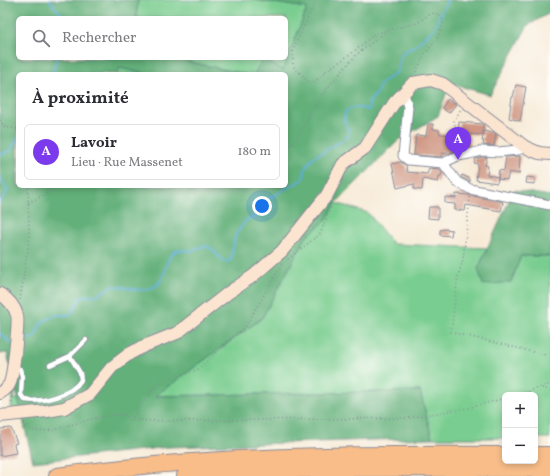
<!DOCTYPE html>
<html lang="fr">
<head>
<meta charset="utf-8">
<style>
  :root { --surface:#fff; --page:#f7f7f7; --text:#2b2b33; --muted:#7c7c81; --line:#e1e1e2; --accent:#7c3aed }
  body { margin:0; font-family:Vollkorn,serif; background:var(--page); color:var(--text) }
  .controls { position:absolute; right:12px; bottom:12px; display:grid; overflow:hidden; border-radius:6px; box-shadow:0 2px 6px #0003 }
  .controls button { width:36px; height:36px; display:grid; place-items:center; padding:0; border:0; border-bottom:1px solid var(--line); background:var(--surface); color:var(--text); font:20px sans-serif }
  .you { position:absolute; left:262px; top:206px; width:14px; height:14px; margin:-10px; border:3px solid #fff; border-radius:50%; background:#1a73e8; box-shadow:0 0 0 6px #1a73e833 }
  .badge { display:grid; place-items:center; width:26px; height:26px; border-radius:50%; background:var(--accent); color:#fff; font-size:13px; font-weight:700 }
  .pin { position:absolute; translate:-50% -33px; filter:drop-shadow(0 1px 2px #0008) }
  .pin::after { content:''; position:absolute; top:21px; width:14px; height:12px; background:inherit; clip-path:polygon(0 0,100% 0,50% 100%) }
  .list { margin:0; padding:0; list-style:none }
  h2 { display:flex; justify-content:space-between; align-items:center; height:52px; margin:0; padding:0 16px; font-size:17px }
  h2 small { font-size:13px; font-weight:400; color:var(--muted) }
  .list li { display:grid; grid-template-columns:26px 1fr auto; gap:12px; align-items:center; box-sizing:border-box; height:56px; margin:0 8px 8px; padding:0 8px; border:1px solid var(--line); border-radius:6px }
  .list b { display:block; font-size:15px; white-space:nowrap }
  .list p { margin:0; font-size:13px; white-space:nowrap; color:var(--muted) }
  .list em { font-size:13px; font-style:normal; color:var(--muted) }
  .icon { flex:none; width:22px; height:22px; fill:none; stroke:currentColor; stroke-width:2; stroke-linecap:round; stroke-linejoin:round }
  .map { position:relative; flex:none; width:550px; height:476px; overflow:hidden }
  .search { position:absolute; background:var(--surface); box-shadow:0 2px 6px #0003; left:16px; top:16px; width:272px; height:44px; display:flex; align-items:center; gap:10px; box-sizing:border-box; padding:0 14px; border-radius:6px; color:var(--muted); font-size:15px }
  .panel { position:absolute; background:var(--surface); box-shadow:0 2px 6px #0003; left:16px; top:72px; width:272px; height:116px; border-radius:6px }
  .map>svg:first-child { display:block }
  .green { fill:#7acd90; stroke:#4a7e77 }
  .forest { fill:#63b07a; stroke:#3f706c }
  .lines { fill:none; stroke-linecap:round; stroke-linejoin:round }
  .stream { stroke:#5daed8; stroke-width:2 }
  .building { fill:#d09784 }
  .lane-casing { stroke:#898c9a; stroke-width:6 }
  .street-casing { stroke:#898c9a; stroke-width:11 }
  .secondary-casing { stroke:#898c9a; stroke-width:14 }
  .highway-casing { stroke:#898c9a; stroke-width:18 }
  .path { stroke:#898c9a; stroke-width:1.5; stroke-dasharray:1 3; stroke-linecap:butt }
  .lane { stroke:#fff; stroke-width:4.5 }
  .street { stroke:#fff; stroke-width:9 }
  .secondary { stroke:#fce5d0; stroke-width:12 }
  .highway { stroke:#f8bd89; stroke-width:16 }
</style>
</head>
<body>
<div class="map">
<svg width="550" height="476" viewBox="0 0 550 476">
  <rect width="100%" height="100%" fill="#fdfcf7"/>
  <filter id="ink" filterUnits="userSpaceOnUse"><feTurbulence type="fractalNoise" baseFrequency=".025" numOctaves="2"/><feDisplacementMap in="SourceGraphic" scale="8" xChannelSelector="R" yChannelSelector="G"/><feConvolveMatrix kernelMatrix="1 2 1 2 8 2 1 2 1" color-interpolation-filters="sRGB"/></filter>
  <filter id="wash" filterUnits="userSpaceOnUse"><feTurbulence type="fractalNoise" baseFrequency=".012" numOctaves="4" result="noise"/><feDisplacementMap in="SourceGraphic" scale="16" xChannelSelector="R" yChannelSelector="G"/><feGaussianBlur stdDeviation="0.9" result="paint"/><feColorMatrix in="noise" values="0 0 0 0 0 0 0 0 0 0 0 0 0 0 0 0 0 1.4 0 .05"/><feComposite in="paint" operator="in"/></filter>
  <g filter="url(#wash)">
    <rect width="100%" height="100%" fill="#f7ead6"/>
    <path class="green" d="M 138,0 L 255,0 L 308,8 L 283,71 L 263,59 L 254,74 L 245,74 L 172,58 L 286,58 L 286,18 L 136,18 Z
      M 119,68 L 148,74 L 118,74 Z
      M 336,203 L 368,213 L 393,244 L 487,248 L 478,269 L 511,282 L 521,256 L 550,256 L 550,438 L 535,438 L 535,395 L 505,395 L 505,438 L 432,438 L 420,391 L 154,396 L 262,318 L 306,237 L 326,220 Z
      M 17,374 L 14,398 L 27,405 L 17,411 L 11,407 L 15,375 Z"/>
    <path class="forest" d="M 0,0 L 138,0 L 136,18 L 18,18 L 18,58 L 172,58 L 245,74 L 148,74 L 119,68 L 118,74 L 18,74 L 18,186 L 286,186 L 286,74 L 254,74 L 263,59 L 283,70 L 307,8 L 255,0 L 550,0 L 550,13 L 528,25 L 490,95 L 450,83 L 438,116 L 400,139 L 336,203 L 326,220 L 306,237 L 262,318 L 155,396 L 420,391 L 432,438 L 169,447 L 33,462 L 7,353 L 0,354 Z
      M 514,190 L 550,196 L 550,256 L 521,256 L 511,282 L 483,285 L 478,269 Z"/>
    <g class="lines">
      <path class="stream" d="M 50,0 L 55,8 L 66,18
        M 52,74 L 57,58
        M 0,155 L 10,151 L 18,138
        M 0,177 L 8,191 L 0,202
        M 0,333 L 11,343
        M 20,340 L 32,338 L 35,336 L 41,323 L 55,315 L 71,315 L 78,301 L 81,298 L 85,296 L 98,295 L 112,286 C 124,286 140,293 152,288 C 169,281 163,256 176,251 C 181,249 186,251 191,251 C 197,250 203,244 209,247 C 215,251 219,258 225,262 L 231,260 L 235,236 L 246,220 L 257,216 L 263,204 L 268,199 L 303,179 L 306,166 L 314,157 L 347,138 C 351,131 346,126 344,120 L 346,111 C 354,105 360,108 369,110 L 369,102 L 377,93 L 381,83 L 397,72 L 401,55 L 405,51 L 415,46 L 435,28 L 438,19 L 448,0"/>
    </g>
    <g id="blocks">
      <path class="building" d="M 516,85 L 526,87 L 520,121 L 509,118 L 512,97 L 513,97 Z
        M 448,99 L 456,104 L 449,113 L 442,108 Z
        M 459,122 L 483,124 L 483,135 L 468,134 L 469,148 L 457,150 L 448,154 L 442,153 L 441,157 L 414,155 L 416,135 L 426,136 L 428,124 L 433,124 L 433,129 L 439,130 L 440,134 L 458,135 Z
        M 484,131 L 496,134 L 494,146 L 483,145 L 484,141 L 482,141 Z
        M 520,156 L 519,174 L 509,172 L 507,180 L 498,179 L 499,170 L 504,171 L 506,157 Z
        M 482,157 L 487,157 L 485,165 L 488,166 L 487,175 L 498,177 L 497,183 L 476,180 L 478,164 L 474,163 L 475,159 Z
        M 400,162 L 406,165 L 407,172 L 427,174 L 429,168 L 440,169 L 442,172 L 441,176 L 439,176 L 438,182 L 423,179 L 422,190 L 414,189 L 414,184 L 397,188 L 392,164 Z
        M 462,175 L 470,179 L 470,182 L 461,177 Z
        M 527,177 L 535,178 L 534,184 L 526,183 Z
        M 456,194 L 468,195 L 503,202 L 501,211 L 466,205 L 465,211 L 455,210 L 455,204 L 445,203 L 445,197 L 456,198 Z
        M 429,207 L 438,207 L 438,219 L 428,218 Z
        M 445,229 L 452,230 L 451,236 L 440,235 L 440,230 Z
        M 11,428 L 17,443 L 14,444 L 16,453 L 0,456 L 0,429 Z"/>
    </g>
  </g>
  <g filter="url(#ink)">
    <use href="#blocks" fill-opacity="0" stroke="#898c9a" stroke-width="1"/>
    <g class="lines">
      <defs>
        <path id="lane" d="M 70,356 L 86,340
          M 14,368 L 20,369 L 22,376 L 21,395 L 25,400 C 42,403 72,395 81,380 L 80,373 L 70,356 L 50,365"/>
        <path id="street" d="M 404,94 L 408,107 L 403,156 L 408,160 L 443,163 L 458,156 L 469,154 L 482,151 L 498,152 L 518,150 L 525,147
          M 443,163 L 457,182 L 470,189 L 550,205"/>
        <path id="secondary" d="M 0,294 C 8,299 14,305 17,315 C 19,322 13,379 9,385 C 7,388 3,391 0,393
          M 0,416 L 47,411 L 64,408 L 90,394 L 112,367 L 129,354 L 144,346 L 177,333 L 228,293 L 253,276 L 282,251 L 327,195 L 343,164 L 365,148 L 394,103 L 413,83 L 431,80 L 443,84 L 525,147 L 539,153 L 550,154"/>
        <path id="highway" d="M 535,455 L 550,455
          M 57,476 C 207,455 354,454 505,455
          M 185,476 C 306,466 428,468 550,469"/>
      </defs>
      <use href="#lane" class="lane-casing"/>
      <use href="#street" class="street-casing"/>
      <use href="#secondary" class="secondary-casing"/>
      <use href="#highway" class="highway-casing"/>
      <path class="path" d="M 316,0 L 293,50 L 293,66 L 311,84 L 321,77 L 326,71 L 352,53 L 376,33 L 417,23 L 430,14 L 435,13 L 438,14 L 442,18 L 443,24 L 441,30 L 436,40 L 424,55 L 416,72
        M 0,120 L 4,127 L 18,129
        M 286,147 L 294,143 L 322,94 L 357,54 L 387,31
        M 458,149 L 458,136 L 454,121 L 461,109
        M 470,197 L 463,260 L 458,276 L 451,332 L 546,355
        M 28,203 L 55,189 L 70,186
        M 288,259 L 320,234 L 332,205
        M 20,300 L 29,240 L 28,186
        M 542,388 L 550,390
        M 517,395 L 550,384
        M 11,397 L 12,405
        M 130,420 L 156,385 L 171,378 L 197,370 L 245,327 L 282,264
        M 24,423 L 26,426 L 34,431 L 41,431 L 53,430 L 91,419 L 114,415 L 125,415 L 130,420 L 167,421 L 407,418 L 468,408 L 505,398"/>
      <use href="#lane" class="lane"/>
      <use href="#street" class="street"/>
      <use href="#secondary" class="secondary"/>
      <use href="#highway" class="highway"/>
    </g>
  </g>
</svg>
<div class="controls">
<button>+</button>
<button>−</button>
</div>
<div class="you"></div>
<div class="pin badge" style="left:458px;top:160px">A</div>
<div class="search"><svg class="icon" aria-label="search" viewBox="0 0 24 24"><circle cx="10" cy="10" r="6"/><path d="M15 15l6 6"/></svg>Rechercher</div>
<section class="panel">
<h2>À proximité<small></small></h2>
<ul class="list">
<li><span class="badge">A</span><div><b>Lavoir</b><p>Lieu · Rue Massenet</p></div><em>180 m</em></li>
</ul>
</section>
</div>
</body>
</html>
